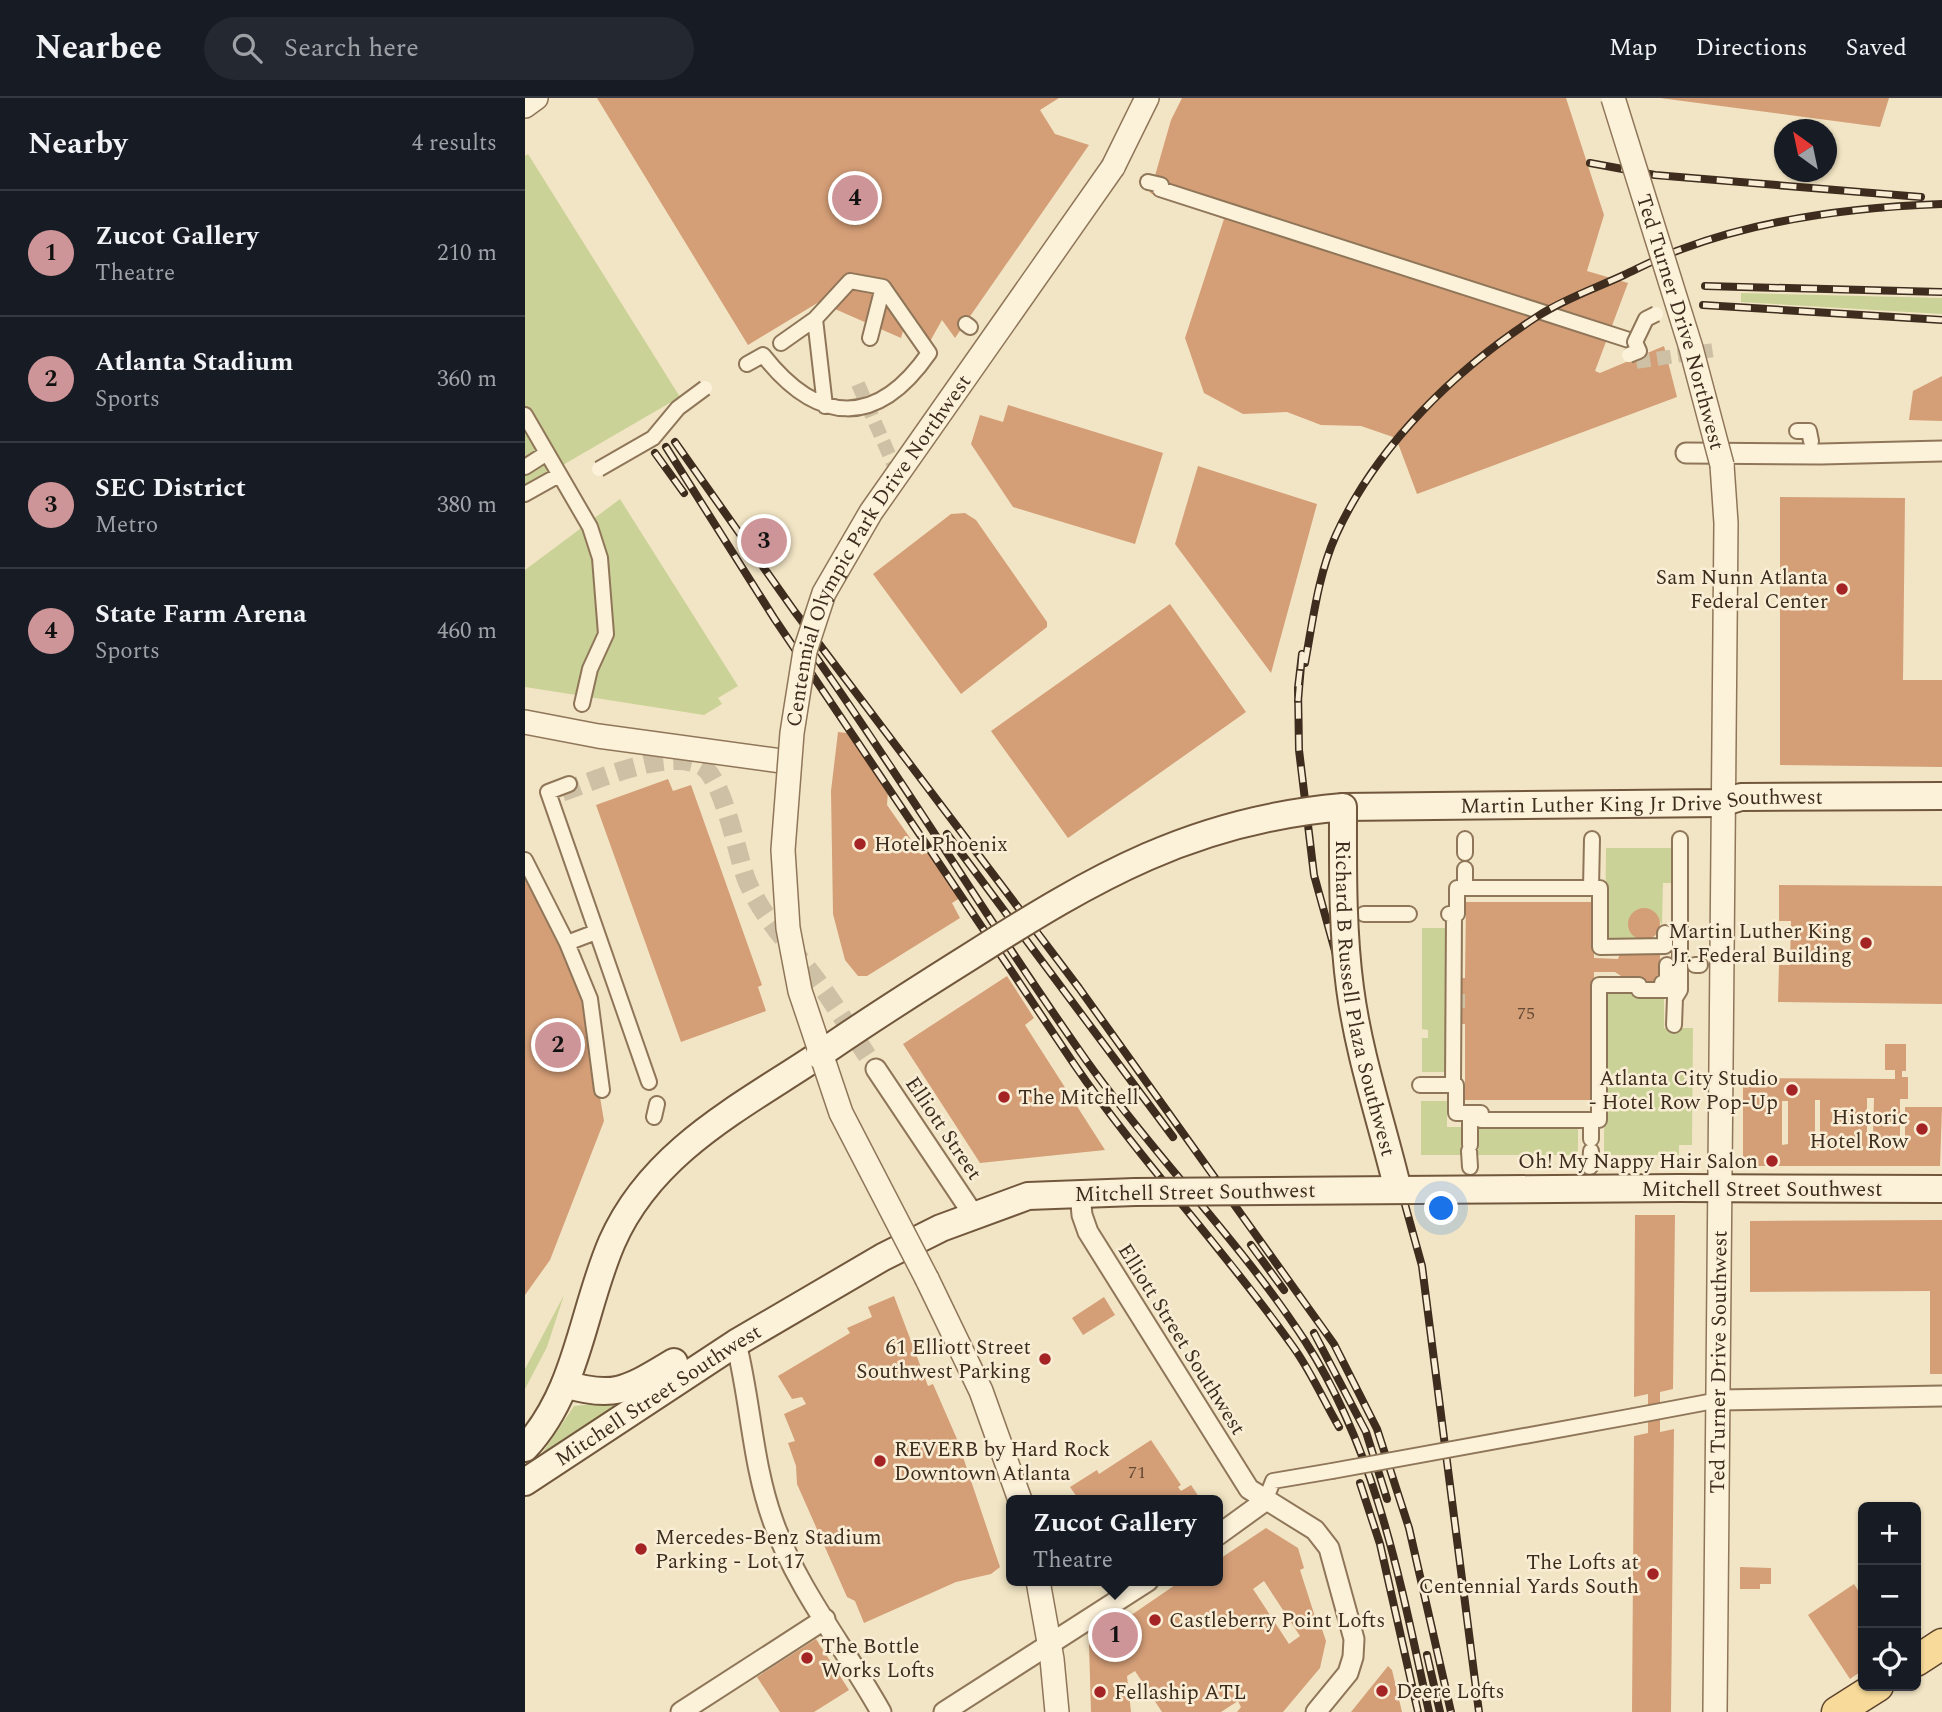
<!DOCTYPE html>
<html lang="en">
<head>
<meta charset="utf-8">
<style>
  :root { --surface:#171b24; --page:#242831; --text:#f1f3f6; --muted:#9ea1a6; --line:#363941; --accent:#ce9598 }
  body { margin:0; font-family:Spectral,serif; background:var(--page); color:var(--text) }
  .controls { position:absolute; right:21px; bottom:21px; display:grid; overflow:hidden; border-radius:10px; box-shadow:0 2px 5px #0004 }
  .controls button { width:63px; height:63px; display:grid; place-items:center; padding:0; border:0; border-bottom:2px solid var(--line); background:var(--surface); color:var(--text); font:35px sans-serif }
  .compass { position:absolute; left:1249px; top:21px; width:63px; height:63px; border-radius:50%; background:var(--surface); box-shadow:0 2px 5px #0004; rotate:327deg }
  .you { position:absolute; left:917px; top:1111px; width:24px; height:24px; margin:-18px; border:5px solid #fff; border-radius:50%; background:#1a73e8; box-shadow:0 0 0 10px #1a73e833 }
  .badge { display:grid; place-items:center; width:46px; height:46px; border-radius:50%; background:var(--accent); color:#111; font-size:23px; font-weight:700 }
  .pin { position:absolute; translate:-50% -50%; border:4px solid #fff; box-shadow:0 2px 7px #0006 }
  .popup { position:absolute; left:481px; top:1397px; width:217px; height:91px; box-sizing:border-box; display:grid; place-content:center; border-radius:10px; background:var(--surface); filter:drop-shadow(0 2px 5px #0005); font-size:23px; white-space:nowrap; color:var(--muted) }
  .popup b { font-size:26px; color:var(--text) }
  .popup::after { content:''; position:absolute; left:50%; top:100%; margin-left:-14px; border:14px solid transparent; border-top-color:var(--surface) }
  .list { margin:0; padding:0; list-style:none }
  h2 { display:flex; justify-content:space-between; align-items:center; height:91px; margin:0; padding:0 28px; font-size:30px }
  h2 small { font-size:23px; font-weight:400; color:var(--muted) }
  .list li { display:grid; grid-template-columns:46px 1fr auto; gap:21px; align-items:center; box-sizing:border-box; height:126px; padding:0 28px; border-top:2px solid var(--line) }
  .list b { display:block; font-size:26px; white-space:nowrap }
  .list p { margin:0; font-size:23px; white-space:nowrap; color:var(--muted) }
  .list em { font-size:23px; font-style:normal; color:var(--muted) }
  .icon { flex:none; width:38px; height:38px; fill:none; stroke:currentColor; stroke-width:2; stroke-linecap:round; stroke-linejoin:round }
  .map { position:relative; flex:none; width:1417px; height:1614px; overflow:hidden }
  header { display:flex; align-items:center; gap:42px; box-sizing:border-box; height:98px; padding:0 35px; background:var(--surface); border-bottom:2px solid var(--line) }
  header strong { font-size:33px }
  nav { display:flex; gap:38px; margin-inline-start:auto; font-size:24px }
  .search { width:490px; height:63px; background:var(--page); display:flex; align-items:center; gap:18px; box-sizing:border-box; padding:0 24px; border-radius:38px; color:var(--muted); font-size:26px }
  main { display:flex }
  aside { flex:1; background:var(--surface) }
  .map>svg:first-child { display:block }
  .green { fill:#cbd297 }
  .building { fill:#d49e77; fill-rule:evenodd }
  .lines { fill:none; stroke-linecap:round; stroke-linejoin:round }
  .pedestrian-tunnel { stroke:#cec0a4; stroke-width:14; stroke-dasharray:14 7; stroke-linecap:butt }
  .minor-tunnel { stroke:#cec0a4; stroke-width:19; stroke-dasharray:19 10; stroke-linecap:butt }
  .pedestrian-casing { stroke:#8f7659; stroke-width:18 }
  .minor-casing { stroke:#8f7659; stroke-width:23 }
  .tertiary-casing { stroke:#8f7659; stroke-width:26 }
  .secondary-casing { stroke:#71573c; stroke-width:30 }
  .primary-casing { stroke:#5d432d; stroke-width:33 }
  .pedestrian { stroke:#fcf1d9; stroke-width:14 }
  .minor { stroke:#fcf1d9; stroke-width:19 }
  .tertiary { stroke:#fcf1d9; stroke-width:23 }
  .secondary { stroke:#fcf1d9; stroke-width:26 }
  .primary { stroke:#f8db9a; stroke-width:30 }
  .rail-casing { stroke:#3e2d1e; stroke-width:8 }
  .rail { stroke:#f9eed5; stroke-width:5; stroke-dasharray:16; stroke-linecap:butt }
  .pedestrian-bridge-casing { stroke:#8f7659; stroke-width:18; stroke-linecap:butt }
  .tertiary-bridge-casing { stroke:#8f7659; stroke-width:26; stroke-linecap:butt }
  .secondary-bridge-casing { stroke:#71573c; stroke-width:30; stroke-linecap:butt }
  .pedestrian-bridge { stroke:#fcf1d9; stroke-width:14 }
  .tertiary-bridge { stroke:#fcf1d9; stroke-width:23 }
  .secondary-bridge { stroke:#fcf1d9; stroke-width:26 }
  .poi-dot { fill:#a42324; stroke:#f9eed5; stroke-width:2.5 }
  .labels { text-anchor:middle; stroke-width:5; stroke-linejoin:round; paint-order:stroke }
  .number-label { font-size:18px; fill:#644934 }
  .street-label { font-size:21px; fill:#3e2d1e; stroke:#f9eed5 }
  .poi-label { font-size:21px; fill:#3e2d1e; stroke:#f9eed5; text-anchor:start }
</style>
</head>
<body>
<header>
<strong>Nearbee</strong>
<div class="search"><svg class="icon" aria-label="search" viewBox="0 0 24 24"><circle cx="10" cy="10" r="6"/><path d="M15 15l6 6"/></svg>Search here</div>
<nav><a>Map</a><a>Directions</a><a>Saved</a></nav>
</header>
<main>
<aside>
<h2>Nearby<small>4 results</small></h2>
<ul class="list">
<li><span class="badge">1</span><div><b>Zucot Gallery</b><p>Theatre</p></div><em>210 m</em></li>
<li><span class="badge">2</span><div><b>Atlanta Stadium</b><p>Sports</p></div><em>360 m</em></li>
<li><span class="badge">3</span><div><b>SEC District</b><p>Metro</p></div><em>380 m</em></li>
<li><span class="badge">4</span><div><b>State Farm Arena</b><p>Sports</p></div><em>460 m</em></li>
</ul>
</aside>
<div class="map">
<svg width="1417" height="1614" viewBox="0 0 1417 1614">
  <rect width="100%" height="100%" fill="#f2e5c5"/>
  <path class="green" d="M 3,56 L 155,299 L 0,389 L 0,58 Z
    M 1216,195 L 1417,200 L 1417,216 L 1216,204 Z
    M 95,401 L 213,588 L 193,600 L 197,606 L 179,617 L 0,589 L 0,472 Z
    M 1081,750 L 1152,750 L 1152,785 L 1138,785 L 1137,827 C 1132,818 1129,808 1113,811 L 1104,821 L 1103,827 L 1112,841 L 1080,844 Z
    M 897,830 L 923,830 L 922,974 L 897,974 L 897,940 L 903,940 L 903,932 L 897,931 Z
    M 1080,891 L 1139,895 L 1139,930 L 1168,930 L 1167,1047 L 1154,1047 L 1154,1057 L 1079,1057 Z
    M 896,1003 L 922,1003 L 922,1029 L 937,1029 L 937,1057 L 896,1057 Z
    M 953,1029 L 1053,1030 L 1053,1057 L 953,1057 Z
    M 39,1197 L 22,1249 L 0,1291 L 0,1271 Z
    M 89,1304 L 91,1308 L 16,1365 L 12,1363 L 49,1308 Z"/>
  <path class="building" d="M 72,0 L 534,0 L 515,12 L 530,36 L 564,47 L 430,240 L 417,222 L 403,247 L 383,215 L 376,240 L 294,204 L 223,247 Z
    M 657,0 L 1041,0 L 1079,117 L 1062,173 L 1103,185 L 1070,273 L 1075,275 L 1139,248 L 1152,299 L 892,396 L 871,340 L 836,328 L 796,327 L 762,314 L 718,316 L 679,295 L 660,240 L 699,121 L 625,95 L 646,22 Z
    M 1135,0 L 1364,0 L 1355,29 Z
    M 1417,278 L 1417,323 L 1384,322 L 1388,293 Z
    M 483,307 L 638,355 L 610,446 L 488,409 L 446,346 L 455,317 L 478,324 Z
    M 673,368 L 792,406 L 746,575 L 650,446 Z
    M 1255,399 L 1380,400 L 1378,582 L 1417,582 L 1417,669 L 1255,667 Z
    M 440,415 L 451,422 L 522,524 L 522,529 L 436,596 L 348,476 L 426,416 Z
    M 645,506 L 721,614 L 543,740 L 466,633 Z
    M 313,634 L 322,635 L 363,693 L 362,707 L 397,757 L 403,752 L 435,800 L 427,805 L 435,820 L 342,878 L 333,878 L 320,862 L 308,816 L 306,693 Z
    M 143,681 L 148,693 L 166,687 L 237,887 L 233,889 L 241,913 L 156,944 L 71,707 Z
    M 0,774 L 58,898 L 79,1023 L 25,1162 L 0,1197 Z
    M 1254,787 L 1417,788 L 1417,906 L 1253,904 L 1254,867 L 1265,867 L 1266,823 L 1254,823 Z
    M 941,804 L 1069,804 L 1069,860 L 1093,861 L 1096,852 L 1127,852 L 1127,857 L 1135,857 L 1135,889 L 1102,882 L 1090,874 L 1069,874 L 1068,1002 L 940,1002 L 940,926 L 933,926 L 933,880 L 940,880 Z
    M1103 826a16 16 0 1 1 32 0a16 16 0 1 1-32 0Z
    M 482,878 L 509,920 L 500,927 L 580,1052 L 455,1065 L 378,946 Z
    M 1360,946 L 1381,946 L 1381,973 L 1377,973 L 1377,979 L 1383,979 L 1383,1001 L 1375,1001 L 1375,1039 L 1380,1039 L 1380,1009 L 1417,1009 L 1415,1068 L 1218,1068 L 1218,980 L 1370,981 L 1370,972 L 1360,972 ZM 1342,1000 L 1349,1000 L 1348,1039 L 1342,1039 ZM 1290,1002 L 1295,1002 L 1295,1041 L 1290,1041 ZM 1257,1003 L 1263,1003 L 1263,1046 L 1257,1047 Z
    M 1110,1117 L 1150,1117 L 1148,1291 L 1135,1294 L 1135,1334 L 1149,1331 L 1146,1614 L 1107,1614 L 1109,1338 L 1123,1335 L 1123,1296 L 1109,1299 Z
    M 1417,1122 L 1417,1276 L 1405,1276 L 1405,1193 L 1225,1194 L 1225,1123 Z
    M 369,1198 L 403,1288 L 408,1286 L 432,1341 L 475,1469 L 466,1476 L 431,1484 L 339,1525 L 330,1503 L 322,1499 L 272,1386 L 271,1368 L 263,1345 L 270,1343 L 259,1316 L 281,1306 L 277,1299 L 267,1301 L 253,1278 L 325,1235 L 322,1230 L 347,1219 L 343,1209 Z
    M 579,1199 L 590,1217 L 558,1237 L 547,1220 Z
    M 626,1342 L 656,1387 L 653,1389 L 656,1393 L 666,1387 L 676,1402 L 554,1402 L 545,1389 L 572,1372 L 574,1376 Z
    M 741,1430 L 773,1450 L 779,1470 L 775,1472 L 794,1531 L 797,1531 L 801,1543 L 795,1570 L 758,1614 L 712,1614 L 716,1609 L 713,1603 L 696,1614 L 637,1614 L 610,1573 L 602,1578 L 606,1614 L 566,1614 L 564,1546 L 656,1483 L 693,1483 L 693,1462 ZM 739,1483 L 775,1538 L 764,1546 L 728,1491 Z
    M 1215,1469 L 1246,1470 L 1246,1486 L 1235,1486 L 1235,1491 L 1215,1491 Z
    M 1329,1486 L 1336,1497 L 1338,1495 L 1338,1572 L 1325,1581 L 1283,1517 Z
    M 291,1541 L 324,1592 L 289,1614 L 255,1614 L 232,1579 Z
    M 863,1568 L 867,1572 L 877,1614 L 826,1614 Z"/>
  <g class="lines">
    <path class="pedestrian-tunnel" d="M 1101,251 L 1105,249 L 1111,264 L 1189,252
      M 333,286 L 370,370
      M 933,903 L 940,903"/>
    <path class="minor-tunnel" d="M 37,694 C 71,682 141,651 175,667 C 198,677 212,758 222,783 C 239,823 270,852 295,887 C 315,914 332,943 351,971"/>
    <defs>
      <path id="pedestrian" d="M 623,84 L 636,87 L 635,91 L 1110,244
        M 290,221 L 300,308
        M 441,226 L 445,229
        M 256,245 L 290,221 L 325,183 L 358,189
        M 222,266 L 238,257 C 293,327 352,330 404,255 L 358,189 L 345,240
        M 0,317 L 65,429 L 75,460 L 81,536 L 65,571 L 57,606
        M 1272,333 L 1284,333 L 1286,343
        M 0,369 L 22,355
        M 0,396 L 34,377
        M 44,686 L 23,694 L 124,984
        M 1067,741 L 1066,790 L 1075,790 L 1075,849 L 1140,848 L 1140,835
        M 940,755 L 940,741
        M 0,762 L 42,845 L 71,834
        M 940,771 L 940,790 L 1066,790
        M 839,816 L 884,816
        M 924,816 L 932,816 L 932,790 L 940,790
        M 42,845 L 65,901 L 77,992
        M 1170,867 L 1175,867
        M 1137,892 L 1137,885 L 1142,885 L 1142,867
        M 1152,892 L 1155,892 L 1155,741
        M 1149,927 L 1150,900 L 1155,892
        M 895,987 L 928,987 L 929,816
        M 928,987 L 931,987 L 931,1015 L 945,1015 L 945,1047
        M 945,1015 L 956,1015 L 956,1022 L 1066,1022 L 1066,1041
        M 129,1019 L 132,1006
        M 1066,1022 L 1074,1022 L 1074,887 L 1114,887 L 1114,892 L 1141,892
        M 944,1053 L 945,1069
        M 1065,1069 L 1066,1053
        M 1109,1318 L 1194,1302
        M 740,1403 L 748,1383 L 807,1373"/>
      <path id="minor" d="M 1161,355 L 1296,356 L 1417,353
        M 351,971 L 448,1116
        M 555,1095 L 557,1117 L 563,1134 L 724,1391 L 790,1432 L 804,1450 L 829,1541 L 828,1559 L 823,1575 L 791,1614
        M 211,1245 C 226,1304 227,1365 248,1423 C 272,1491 321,1551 356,1614
        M 1194,1302 L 1417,1298
        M 693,1437 L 740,1403
        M 156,1614 L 300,1521
        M 419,1614 L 623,1483"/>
      <g id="tertiary">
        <path d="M 0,8 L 11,0"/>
        <path d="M 588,69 L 622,0"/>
        <path d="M 0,624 L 73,638 L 264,664"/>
        <path d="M 402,1181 L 456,1293 L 495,1402"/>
        <path d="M 513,1483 L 527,1561 L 532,1614"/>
        <path id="s1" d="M 1190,1614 L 1201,425 L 1197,367"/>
      </g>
      <g id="secondary">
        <path id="s2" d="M 818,709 L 1196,705 L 1216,699 L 1417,698"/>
        <path d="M 1154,1090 L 1417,1091"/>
        <path d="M 40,1286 C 91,1302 105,1290 149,1264"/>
        <path d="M 0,1350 C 53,1293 57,1213 87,1144 C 127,1053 216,1009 294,957"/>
        <path id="s3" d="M 0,1384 L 211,1245 L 358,1159 L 416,1130 L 503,1098 L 610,1094"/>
      </g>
      <path id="primary" d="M 1391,1563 L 1417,1546
        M 1312,1614 L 1353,1588"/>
    </defs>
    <use href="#pedestrian" class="pedestrian-casing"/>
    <use href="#minor" class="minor-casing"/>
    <use href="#tertiary" class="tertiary-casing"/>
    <use href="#secondary" class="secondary-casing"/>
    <use href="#primary" class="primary-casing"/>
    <use href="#pedestrian" class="pedestrian"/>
    <use href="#minor" class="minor"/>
    <use href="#tertiary" class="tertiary"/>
    <use href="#secondary" class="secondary"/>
    <use href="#primary" class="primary"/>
    <defs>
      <path id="rail" d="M 1065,65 L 1130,77 L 1396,99
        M 1180,188 L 1417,194
        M 1178,207 L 1417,222
        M 150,344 L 270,514 L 554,890 L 809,1246 L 852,1331 L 884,1430 L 926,1614
        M 141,349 L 249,520 L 549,966 C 617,1065 700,1152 769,1250 C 786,1274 799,1303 814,1329
        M 130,355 L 159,395
        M 286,552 C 381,686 466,828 561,962 C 630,1059 715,1143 780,1243 C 852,1354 876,1487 904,1614
        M 780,565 C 788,522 793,477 811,437 C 852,347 931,271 1013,218 C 1039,201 1071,190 1099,177 C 1118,168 1137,158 1157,151 C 1237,121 1332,109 1417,106
        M 773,603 L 777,556 L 773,590 L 774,652 L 789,777 L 897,1168 L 954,1614
        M 422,736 L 648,1039
        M 726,1147 L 759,1192
        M 789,1235 L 841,1334 L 862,1401
        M 835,1385 L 855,1446 L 893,1614
        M 902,1557 L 915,1614"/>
    </defs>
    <use href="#rail" class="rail-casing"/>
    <use href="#rail" class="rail"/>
    <defs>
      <path id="pedestrian-bridge" d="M 1104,257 L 1114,253 L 1110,244 L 1121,221 L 1131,216
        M 74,371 L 128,340 L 153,310 L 180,290
        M 807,1373 L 1109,1318"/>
      <g id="tertiary-bridge">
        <path id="s4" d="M 1088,0 L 1166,250 L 1197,367"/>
        <path id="s5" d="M 402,1181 L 316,1015 L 275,893 L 263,830 L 258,752 L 267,635 L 280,553 L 299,495 L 346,414 L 588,69"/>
      </g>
      <g id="secondary-bridge">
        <path id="s6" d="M 294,957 C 344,922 395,890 446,858 C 570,779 668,722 818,709 C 818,769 817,830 825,890 C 834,959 857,1025 873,1092"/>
        <path d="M 610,1094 L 1154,1090"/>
      </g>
    </defs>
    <use href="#pedestrian-bridge" class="pedestrian-bridge-casing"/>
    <use href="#tertiary-bridge" class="tertiary-bridge-casing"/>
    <use href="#secondary-bridge" class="secondary-bridge-casing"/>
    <use href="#pedestrian-bridge" class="pedestrian-bridge"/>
    <use href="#tertiary-bridge" class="tertiary-bridge"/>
    <use href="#secondary-bridge" class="secondary-bridge"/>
  </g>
  <g class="poi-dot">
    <circle cx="1317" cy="491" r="7"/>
    <circle cx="335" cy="746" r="7"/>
    <circle cx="1341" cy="845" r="7"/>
    <circle cx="1267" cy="992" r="7"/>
    <circle cx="479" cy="999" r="7"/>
    <circle cx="1397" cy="1031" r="7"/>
    <circle cx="1247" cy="1063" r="7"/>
    <circle cx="520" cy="1261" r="7"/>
    <circle cx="355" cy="1363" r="7"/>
    <circle cx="116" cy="1451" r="7"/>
    <circle cx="1128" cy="1476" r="7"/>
    <circle cx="630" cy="1522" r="7"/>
    <circle cx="282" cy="1560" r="7"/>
    <circle cx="857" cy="1593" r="7"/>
    <circle cx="575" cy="1594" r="7"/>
  </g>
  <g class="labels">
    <g class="number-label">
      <text x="1001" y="921">75</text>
      <text x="612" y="1380">71</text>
    </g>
    <g class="street-label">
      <text dy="7" stroke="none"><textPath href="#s4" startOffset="234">Ted Turner Drive Northwest</textPath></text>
      <text dy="7" stroke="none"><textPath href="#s5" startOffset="780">Centennial Olympic Park Drive Northwest</textPath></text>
      <text dy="7" stroke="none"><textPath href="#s2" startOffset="299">Martin Luther King Jr Drive Southwest</textPath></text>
      <text dy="7" stroke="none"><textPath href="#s6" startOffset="780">Richard B Russell Plaza Southwest</textPath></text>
      <text transform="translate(419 1030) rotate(56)" y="7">Elliott Street</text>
      <text x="1237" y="1098">Mitchell Street Southwest</text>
      <text transform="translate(670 1094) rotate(-1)" y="7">Mitchell Street Southwest</text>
      <text transform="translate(657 1241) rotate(58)" y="7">Elliott Street Southwest</text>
      <text dy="7" stroke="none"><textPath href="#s1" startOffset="350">Ted Turner Drive Southwest</textPath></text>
      <text dy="7" stroke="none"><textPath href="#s3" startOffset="159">Mitchell Street Southwest</textPath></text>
    </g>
    <g class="poi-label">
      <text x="1303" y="486" text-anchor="end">Sam Nunn Atlanta<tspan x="1303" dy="24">Federal Center</tspan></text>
      <text x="349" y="753">Hotel Phoenix</text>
      <text x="1327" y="840" text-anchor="end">Martin Luther King<tspan x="1327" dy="24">Jr. Federal Building</tspan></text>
      <text x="1253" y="987" text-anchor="end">Atlanta City Studio<tspan x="1253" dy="24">- Hotel Row Pop-Up</tspan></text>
      <text x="493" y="1006">The Mitchell</text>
      <text x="1383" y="1026" text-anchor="end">Historic<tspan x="1383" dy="24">Hotel Row</tspan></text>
      <text x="1233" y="1070" text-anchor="end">Oh! My Nappy Hair Salon</text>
      <text x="506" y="1256" text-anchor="end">61 Elliott Street<tspan x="506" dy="24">Southwest Parking</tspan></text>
      <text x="369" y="1358">REVERB by Hard Rock<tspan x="369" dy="24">Downtown Atlanta</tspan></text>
      <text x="130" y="1446">Mercedes-Benz Stadium<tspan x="130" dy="24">Parking - Lot 17</tspan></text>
      <text x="1114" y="1471" text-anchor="end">The Lofts at<tspan x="1114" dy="24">Centennial Yards South</tspan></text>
      <text x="644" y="1529">Castleberry Point Lofts</text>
      <text x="296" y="1555">The Bottle<tspan x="296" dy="24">Works Lofts</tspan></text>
      <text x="871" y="1600">Deere Lofts</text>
      <text x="589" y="1601">Fellaship ATL</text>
    </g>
  </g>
</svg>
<div class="controls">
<button>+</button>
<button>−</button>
<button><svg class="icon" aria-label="locate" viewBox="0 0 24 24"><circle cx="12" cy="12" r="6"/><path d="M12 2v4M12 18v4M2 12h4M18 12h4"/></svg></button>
</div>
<svg class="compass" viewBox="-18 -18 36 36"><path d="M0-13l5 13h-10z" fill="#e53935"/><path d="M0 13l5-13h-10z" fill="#9ea1a6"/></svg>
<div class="you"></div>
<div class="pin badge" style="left:590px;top:1537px">1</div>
<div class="popup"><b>Zucot Gallery</b>Theatre</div>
<div class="pin badge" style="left:33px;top:947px">2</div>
<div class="pin badge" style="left:239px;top:443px">3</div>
<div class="pin badge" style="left:330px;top:100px">4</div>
</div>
</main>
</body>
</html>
